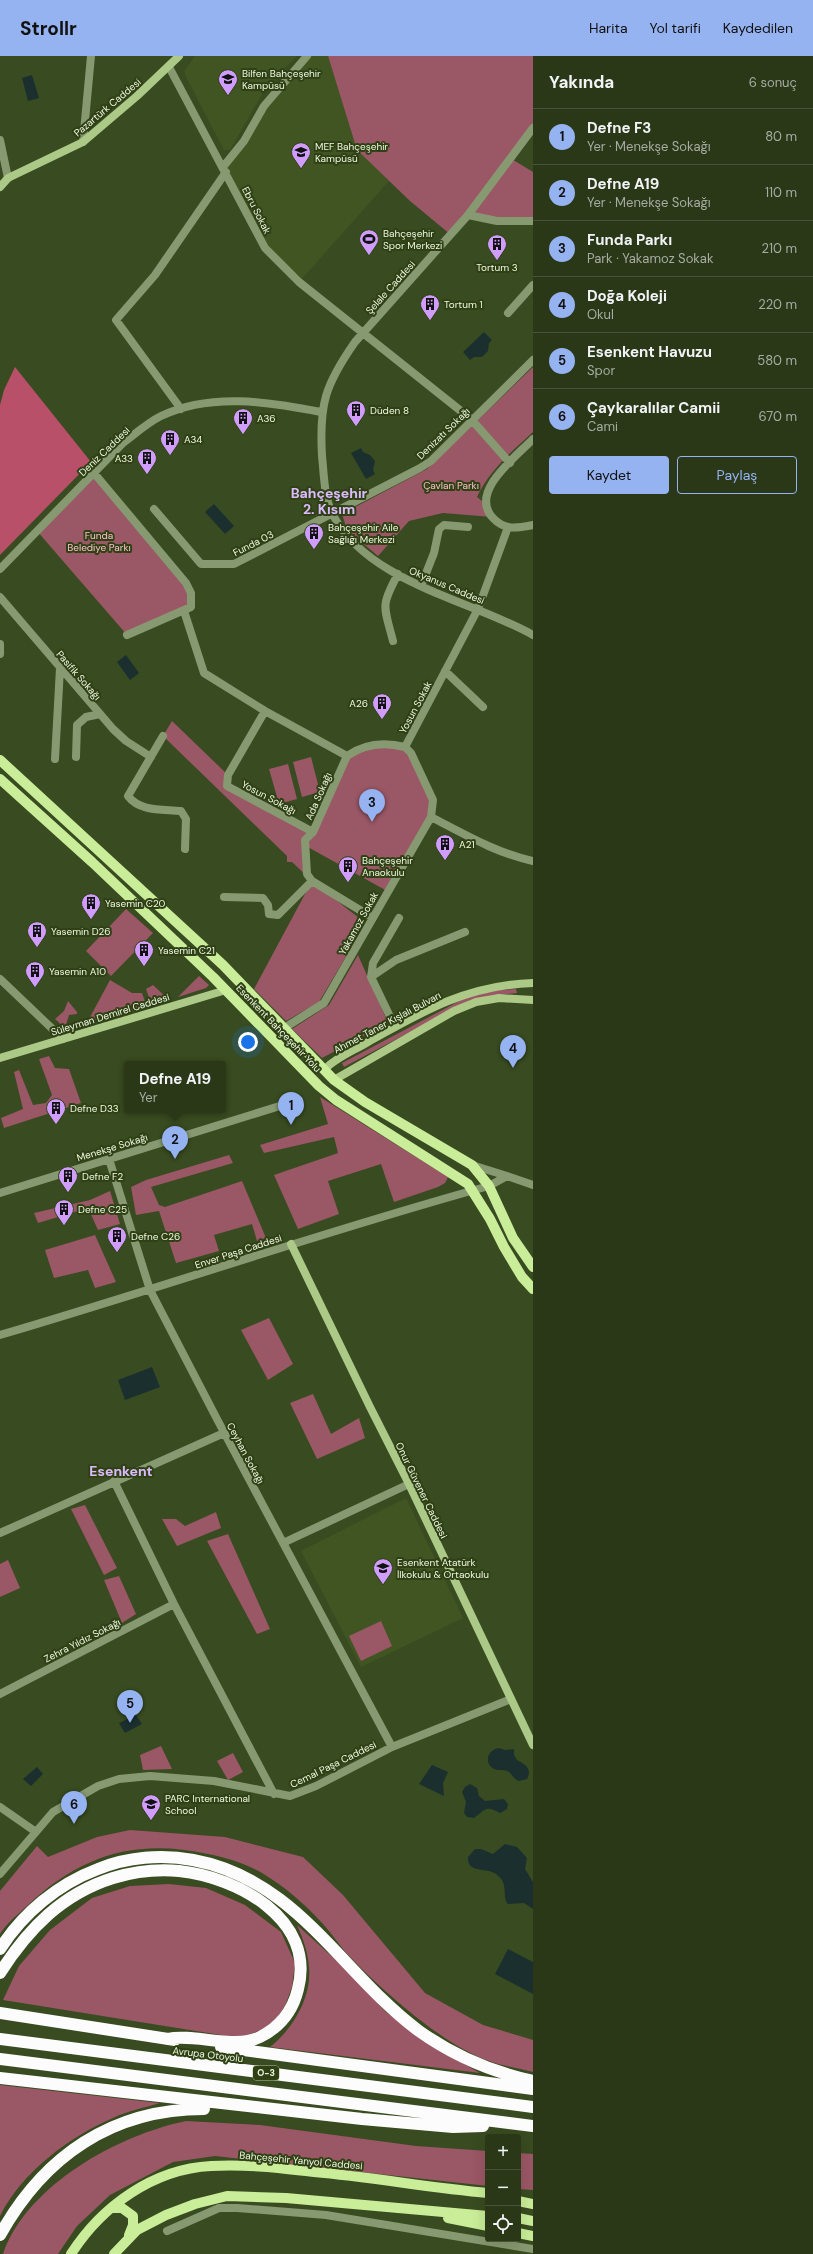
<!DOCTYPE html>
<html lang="tr">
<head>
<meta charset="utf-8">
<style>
  :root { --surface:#2b3818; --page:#333f21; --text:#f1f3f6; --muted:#a6aca2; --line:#475237; --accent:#95b2f1 }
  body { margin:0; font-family:"DM Sans",sans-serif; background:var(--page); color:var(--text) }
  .controls { position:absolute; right:12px; bottom:12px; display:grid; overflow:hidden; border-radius:4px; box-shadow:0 4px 16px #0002 }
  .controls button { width:36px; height:36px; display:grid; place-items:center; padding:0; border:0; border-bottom:1px solid var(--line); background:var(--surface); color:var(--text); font:20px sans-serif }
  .you { position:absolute; left:248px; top:986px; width:14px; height:14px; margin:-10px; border:3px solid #fff; border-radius:50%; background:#1a73e8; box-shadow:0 0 0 6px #1a73e833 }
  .badge { display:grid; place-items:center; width:26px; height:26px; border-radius:50%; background:var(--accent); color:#111; font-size:13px; font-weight:700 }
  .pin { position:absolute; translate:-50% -33px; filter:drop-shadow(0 1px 2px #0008) }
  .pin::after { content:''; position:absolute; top:21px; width:14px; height:12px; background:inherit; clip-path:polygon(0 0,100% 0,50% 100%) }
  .popup { position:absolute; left:124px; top:1005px; width:102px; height:52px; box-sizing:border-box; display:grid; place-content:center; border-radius:4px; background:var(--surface); filter:drop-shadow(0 1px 3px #0005); font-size:13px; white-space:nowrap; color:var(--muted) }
  .popup b { font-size:15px; color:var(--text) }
  .popup::after { content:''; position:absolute; left:50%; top:100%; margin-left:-8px; border:8px solid transparent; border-top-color:var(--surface) }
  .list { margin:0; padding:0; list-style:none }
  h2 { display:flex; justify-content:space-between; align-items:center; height:52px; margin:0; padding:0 16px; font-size:17px }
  h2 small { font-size:13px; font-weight:400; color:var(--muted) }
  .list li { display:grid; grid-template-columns:26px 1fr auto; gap:12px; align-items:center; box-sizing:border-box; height:56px; padding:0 16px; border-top:1px solid var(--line) }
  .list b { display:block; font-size:15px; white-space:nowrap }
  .list p { margin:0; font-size:13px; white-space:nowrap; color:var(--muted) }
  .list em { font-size:13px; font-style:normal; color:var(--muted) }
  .actions { display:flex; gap:8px; padding:12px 16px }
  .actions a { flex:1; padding:9px 0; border:1px solid var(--accent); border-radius:4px; text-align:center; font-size:14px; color:var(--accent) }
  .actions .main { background:var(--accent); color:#111 }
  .icon { flex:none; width:22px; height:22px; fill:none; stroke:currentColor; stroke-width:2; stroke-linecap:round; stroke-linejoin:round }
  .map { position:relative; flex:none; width:533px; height:2198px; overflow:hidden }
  header { display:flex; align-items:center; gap:24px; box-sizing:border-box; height:56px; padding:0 20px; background:var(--accent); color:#111 }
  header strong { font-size:19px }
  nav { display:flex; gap:22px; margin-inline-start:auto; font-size:14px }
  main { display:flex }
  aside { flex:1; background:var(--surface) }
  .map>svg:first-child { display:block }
  .built { fill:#415523 }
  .green { fill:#9a5765 }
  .forest { fill:#b95069 }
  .water { fill:#1b302e }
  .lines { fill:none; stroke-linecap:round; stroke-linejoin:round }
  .street { stroke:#879970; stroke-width:8 }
  .secondary { stroke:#acc987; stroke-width:8 }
  .primary { stroke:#c9ed98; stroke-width:10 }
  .highway { stroke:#fcfcfc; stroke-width:12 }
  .labels { text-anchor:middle; stroke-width:4; stroke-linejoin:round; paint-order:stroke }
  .shield { fill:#2f4015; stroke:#b3c1a2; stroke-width:1 }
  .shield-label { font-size:9px; font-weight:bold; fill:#ecf8df }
  .poi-label { font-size:10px; fill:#ecf8df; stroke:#2f4015; text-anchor:start }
  .street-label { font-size:10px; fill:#ecf8df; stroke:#2f4015 }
  .park-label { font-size:10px; fill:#fac0ca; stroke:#2f4015 }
  .district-label { font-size:14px; font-weight:bold; fill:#dcbafe; stroke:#2f4015 }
</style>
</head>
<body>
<header>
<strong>Strollr</strong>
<nav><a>Harita</a><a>Yol tarifi</a><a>Kaydedilen</a></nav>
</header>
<main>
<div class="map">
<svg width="533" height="2198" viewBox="0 0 533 2198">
  <rect width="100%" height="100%" fill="#394b20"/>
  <path class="built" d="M 195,0 L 297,0 L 266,31 L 230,94 L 224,94 L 185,19 L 185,14 Z
    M 307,0 L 328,0 L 357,94 L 389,125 L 299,226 L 273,202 L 223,111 L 264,50 Z
    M 406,1442 L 463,1562 L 361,1611 L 301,1495 Z"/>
  <path class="green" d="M 328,0 L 533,0 L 533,72 L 510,102 L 533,116 L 533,165 L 468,159 L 451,179 L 410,145 L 357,94 Z
    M 533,311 L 533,376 C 512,395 489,415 477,441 L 486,448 L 492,461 L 443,457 L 409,465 L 378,500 L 347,474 L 342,458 L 427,413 Z
    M 94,417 L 186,527 L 191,551 L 127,579 L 37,475 Z
    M 172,665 L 228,719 L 227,730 L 312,776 L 347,700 L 356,693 L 405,691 L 433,744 L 432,756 L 387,835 L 306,790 L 312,825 L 364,866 L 351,892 L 319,946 L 286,965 L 254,933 L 312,825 L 292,806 L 287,806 L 287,800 L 163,680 Z
    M 311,701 L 320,736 L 302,741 L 293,706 Z
    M 288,708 L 297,743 L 279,748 L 269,713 Z
    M 126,853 L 153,877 L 111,920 L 86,895 Z
    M 358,899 L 388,967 L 322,1002 L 292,973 L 329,949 Z
    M 199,920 L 209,929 L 206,932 L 178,941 Z
    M 110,924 L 132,937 L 142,937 L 147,951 L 91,965 L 89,963 Z
    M 153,929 L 169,944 L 152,950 L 146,933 Z
    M 516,933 L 517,937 L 488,940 L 470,944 L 344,1011 L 342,1007 L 467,941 L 499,934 Z
    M 68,945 L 77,956 L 77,958 L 69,959 L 65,972 L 55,963 L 64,955 Z
    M 49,1000 L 55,1012 L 69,1013 L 81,1047 L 4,1072 L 1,1062 L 23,1053 L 14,1016 L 19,1014 L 33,1049 L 46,1047 L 52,1039 L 39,1003 Z
    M 320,1041 L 448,1121 L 445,1127 L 438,1131 L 394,1146 L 381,1108 L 328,1125 L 339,1158 L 298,1173 L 274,1119 L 338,1097 L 334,1081 L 264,1097 L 260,1089 L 328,1068 Z
    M 229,1099 L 233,1107 L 151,1131 L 159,1149 L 165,1151 L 242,1125 L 266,1182 L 257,1185 L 252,1168 L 214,1179 L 219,1195 L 176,1207 L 159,1155 L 136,1159 L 131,1131 L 146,1124 Z
    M 110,1135 L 120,1168 L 98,1174 L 88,1152 L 38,1167 L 34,1157 L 90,1144 Z
    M 95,1179 L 116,1226 L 95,1232 L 88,1214 L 54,1222 L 45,1194 Z
    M 269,1262 L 293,1308 L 268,1324 L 241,1274 Z
    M 313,1338 L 331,1378 L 359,1362 L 365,1382 L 317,1403 L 290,1347 Z
    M 85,1449 L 117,1512 L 104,1519 L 71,1453 Z
    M 216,1456 L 221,1472 L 177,1490 L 162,1463 L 176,1463 L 185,1470 Z
    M 228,1478 L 270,1573 L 257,1578 L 207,1485 Z
    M 8,1504 L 20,1532 L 0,1541 L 0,1508 Z
    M 119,1520 L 136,1558 L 122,1567 L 104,1524 Z
    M 381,1565 L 392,1590 L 361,1605 L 349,1580 Z
    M 161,1690 L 172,1713 L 143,1714 L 140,1699 Z
    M 233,1697 L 243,1716 L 228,1724 L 217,1705 Z
    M 130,1774 L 225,1781 L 303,1801 L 343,1839 L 425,1937 L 483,1969 L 533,1984 L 533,2016 C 519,2012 503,2010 489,2005 C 445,1990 385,1937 352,1903 C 341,1892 333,1879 323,1868 C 306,1849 284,1830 262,1817 C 245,1807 227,1802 208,1798 C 136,1782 80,1799 27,1850 C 17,1859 7,1867 0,1878 L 0,1835 L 37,1790 L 48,1801 L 97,1781 Z
    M 169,1828 L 206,1832 L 245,1849 L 281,1876 L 295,1907 L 292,1931 L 285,1950 L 277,1962 L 263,1973 L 246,1980 L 227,1980 L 3,1944 L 19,1910 L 50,1874 L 92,1842 L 130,1830 Z
    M 297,1869 L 347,1914 L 386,1956 L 421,1983 L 480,2017 L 270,1991 C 293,1973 312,1941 309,1911 C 308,1896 303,1883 297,1869 Z
    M 0,2029 L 160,2047 C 144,2052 127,2055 113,2062 C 69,2081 22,2116 0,2160 Z
    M 186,2065 L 260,2069 L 416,2090 L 488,2095 L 488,2130 L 215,2100 L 173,2106 L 110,2139 L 77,2170 L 58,2198 L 3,2198 C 27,2129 118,2079 186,2065 Z
    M 518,2097 L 533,2098 L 533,2134 L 518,2133 Z"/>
  <path class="forest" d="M 15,311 L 91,406 L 0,499 L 0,349 L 4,334 Z"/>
  <path class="water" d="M 32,19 L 39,42 L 28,45 L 22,22 Z
    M 484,276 L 492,284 L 489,287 L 488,295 L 482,301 L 474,301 L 470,304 L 463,296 Z
    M 361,392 L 363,396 L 370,399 L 375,405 L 373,414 L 375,418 L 366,423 L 351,397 Z
    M 214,448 L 234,470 L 225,478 L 205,456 Z
    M 126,599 L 139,617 L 130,624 L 117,606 Z
    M 152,1311 L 160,1331 L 125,1344 L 118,1324 Z
    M 136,1659 L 142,1668 L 125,1677 L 119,1667 Z
    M 499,1692 L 505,1694 L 514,1693 L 514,1699 L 517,1704 C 524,1708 533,1712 527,1723 L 519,1725 C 513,1723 512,1717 507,1715 C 502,1713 498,1715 494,1713 C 483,1707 488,1693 499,1692 Z
    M 432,1709 L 448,1716 L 443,1727 L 444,1740 L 419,1728 Z
    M 37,1711 L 43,1718 L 31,1730 L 23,1723 Z
    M 470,1728 L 477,1732 L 479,1740 L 485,1745 L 504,1743 L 508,1748 L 507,1753 L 500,1757 C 485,1749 486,1753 474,1762 L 467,1761 L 464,1757 L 466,1746 L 462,1736 L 465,1731 Z
    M 505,1788 L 517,1791 L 527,1802 L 525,1813 L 533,1826 L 533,1853 L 524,1847 L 508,1848 C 501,1840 510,1828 496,1818 C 486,1811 467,1818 468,1801 L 475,1793 L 481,1793 L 493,1798 Z
    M 508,1893 L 533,1906 L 533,1938 L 495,1918 Z"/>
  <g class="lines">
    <path class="street" d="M 169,11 L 265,192 L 299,226 L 471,363 L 510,407
      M 533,72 L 468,159 L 355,286 C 325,329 319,348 322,400 C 324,418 324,443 333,459 C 369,527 471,544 533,579
      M 0,84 L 8,122
      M 83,86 L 91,0
      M 223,111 L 244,85 L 264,50 L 307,0
      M 468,159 L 497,165 L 533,165
      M 508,257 L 533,229
      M 181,353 L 116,264 L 155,219 L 226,116
      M 533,383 C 517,400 468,436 493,462 C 505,475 518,472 533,469
      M 94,417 L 186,527 L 191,537 L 191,551 L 127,579
      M 154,453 L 201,508 L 234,508 L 420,412 L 431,405 L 533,304
      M 0,513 L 123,387 C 135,378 147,367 161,360 C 211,336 269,346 321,356
      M 421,530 L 434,497 L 439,473 L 444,469 L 468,471
      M 0,541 L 113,673 L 126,685 L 151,701
      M 184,555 L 204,617 L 265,655 L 347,700
      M 393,585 C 384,550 380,551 398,518
      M 0,588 L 0,598
      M 445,615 L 483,651
      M 265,655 L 228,719 L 227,730 L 313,776
      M 163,680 L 128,740 C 140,756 163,753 181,755 L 186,763 L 185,793
      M 405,691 L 478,553 L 508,471
      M 76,701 L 77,669 L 86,661 L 100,658
      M 55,703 L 60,612
      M 431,761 C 464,778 496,797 533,805
      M 224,841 L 263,842 L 268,849 L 269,858 L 278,859 L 312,825
      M 373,862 L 312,825 L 307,818 L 305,784 L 313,776 L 347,700 C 364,688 385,686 405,691
      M 371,921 L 396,904 L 465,876
      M 0,923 L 63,983
      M 289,969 L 324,947 L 431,761 L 433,744 L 411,697 L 405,691
      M 395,971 L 371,921 L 373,907 L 399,862
      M 109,1103 L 150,1234 L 218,1365 L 392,1691
      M 472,1109 L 507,1120
      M 0,1137 L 299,1044
      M 0,1279 C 164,1231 325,1175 489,1130 L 507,1120 L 533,1129
      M 114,1425 L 174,1548 L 274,1738
      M 0,1477 L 224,1377
      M 283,1487 L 409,1428
      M 0,1638 L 174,1548
      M 0,1751 L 36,1776
      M 0,1818 L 53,1756 L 98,1730 L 119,1723 L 150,1720 L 214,1725 L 290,1740 L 316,1730 L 392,1691 L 511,1643
      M 167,2175 L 219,2152 L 237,2152 L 326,2159 L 533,2193"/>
    <path class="secondary" d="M 0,131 L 8,122 L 83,86 L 137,40 L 179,0
      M 0,1002 L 226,934
      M 324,1014 C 335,1002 353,995 368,986 C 423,955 468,929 533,927
      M 334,1024 L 454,955 L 476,946 L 499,942 L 533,944
      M 291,1188 L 370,1351 L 409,1428 L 533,1689"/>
    <path class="primary" d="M 0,704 L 223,909 L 334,1024 L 365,1046 L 472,1109 L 489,1130 L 513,1182 L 533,1211
      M 0,723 L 92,806 L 213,921 L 319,1030 L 336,1044 L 468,1128 L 490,1163 L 504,1191 L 522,1221 L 533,1233
      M 518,2145 L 533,2148
      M 112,2152 L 122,2152 L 133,2160 L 133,2169 L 129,2179
      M 448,2162 L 488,2170
      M 518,2162 L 533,2165
      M 518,2177 L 533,2180
      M 71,2198 C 102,2150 153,2113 211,2110 C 246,2108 280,2112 314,2116 C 372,2121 430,2132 488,2137
      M 114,2198 L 137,2174 L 166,2159 L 195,2148 L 227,2140 L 286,2142 L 488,2160"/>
    <path class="highway" d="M 0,1893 C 23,1857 58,1828 98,1813 C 127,1801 162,1798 193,1804 C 297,1823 341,1917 419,1975 C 454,2000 492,2016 533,2025
      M 0,1917 C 28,1873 62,1838 113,1822 C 133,1816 157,1813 179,1815 C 237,1821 316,1863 298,1933 C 293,1954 280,1971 260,1981 C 235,1994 195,1977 167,1983
      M 0,1957 L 175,1984
      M 0,1983 L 533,2051
      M 221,1991 L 533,2033
      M 0,2003 L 533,2070
      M 0,2022 L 362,2063 L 453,2071 L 483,2070
      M 0,2179 C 44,2100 112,2053 204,2053"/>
  </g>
  <defs>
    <symbol id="school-pin" viewBox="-11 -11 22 30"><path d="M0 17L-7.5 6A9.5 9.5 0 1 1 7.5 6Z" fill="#d09dff" stroke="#2f4015"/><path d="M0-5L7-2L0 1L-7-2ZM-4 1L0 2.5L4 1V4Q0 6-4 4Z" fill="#111"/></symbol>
    <symbol id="stadium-pin" viewBox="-11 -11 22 30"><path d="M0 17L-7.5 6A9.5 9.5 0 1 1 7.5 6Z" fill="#d09dff" stroke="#2f4015"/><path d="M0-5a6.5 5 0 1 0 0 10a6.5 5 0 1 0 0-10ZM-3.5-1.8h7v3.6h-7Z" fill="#111"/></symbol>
    <symbol id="building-pin" viewBox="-11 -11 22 30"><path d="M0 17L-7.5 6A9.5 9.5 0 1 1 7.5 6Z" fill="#d09dff" stroke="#2f4015"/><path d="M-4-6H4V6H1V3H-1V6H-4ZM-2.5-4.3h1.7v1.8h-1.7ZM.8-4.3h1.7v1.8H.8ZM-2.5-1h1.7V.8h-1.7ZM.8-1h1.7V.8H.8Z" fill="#111"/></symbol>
  </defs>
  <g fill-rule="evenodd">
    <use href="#school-pin" x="217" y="12" width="22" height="30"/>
    <use href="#school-pin" x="290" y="85" width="22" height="30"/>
    <use href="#stadium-pin" x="358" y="172" width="22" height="30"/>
    <use href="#building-pin" x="486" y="177" width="22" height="30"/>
    <use href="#building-pin" x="419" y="237" width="22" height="30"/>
    <use href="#building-pin" x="345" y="343" width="22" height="30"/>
    <use href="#building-pin" x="232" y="351" width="22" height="30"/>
    <use href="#building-pin" x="159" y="372" width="22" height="30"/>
    <use href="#building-pin" x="136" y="391" width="22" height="30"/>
    <use href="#building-pin" x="303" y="466" width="22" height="30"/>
    <use href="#building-pin" x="371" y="636" width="22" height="30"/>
    <use href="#building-pin" x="434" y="777" width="22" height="30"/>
    <use href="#building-pin" x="337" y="799" width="22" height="30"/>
    <use href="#building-pin" x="80" y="836" width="22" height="30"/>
    <use href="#building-pin" x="26" y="864" width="22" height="30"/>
    <use href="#building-pin" x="133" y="883" width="22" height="30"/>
    <use href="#building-pin" x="24" y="904" width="22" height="30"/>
    <use href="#building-pin" x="45" y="1041" width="22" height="30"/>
    <use href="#building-pin" x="57" y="1109" width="22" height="30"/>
    <use href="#building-pin" x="53" y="1142" width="22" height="30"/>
    <use href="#building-pin" x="106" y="1169" width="22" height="30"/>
    <use href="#school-pin" x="372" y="1501" width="22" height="30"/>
    <use href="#school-pin" x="140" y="1737" width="22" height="30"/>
  </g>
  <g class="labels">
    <rect class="shield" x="253" y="2010" width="26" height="14" rx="3"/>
    <g class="shield-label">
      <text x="266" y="2020">O-3</text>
    </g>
    <g class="poi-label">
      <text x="242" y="21">Bilfen Bahçeşehir<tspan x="242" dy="12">Kampüsü</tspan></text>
      <text x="315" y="94">MEF Bahçeşehir<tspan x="315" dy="12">Kampüsü</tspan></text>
      <text x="383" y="181">Bahçeşehir<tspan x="383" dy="12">Spor Merkezi</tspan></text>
      <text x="497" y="215" text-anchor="middle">Tortum 3</text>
      <text x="444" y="252">Tortum 1</text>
      <text x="370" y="358">Düden 8</text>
      <text x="257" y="366">A36</text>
      <text x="184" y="387">A34</text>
      <text x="133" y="406" text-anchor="end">A33</text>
      <text x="328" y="475">Bahçeşehir Aile<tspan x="328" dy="12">Sağlığı Merkezi</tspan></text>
      <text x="368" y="651" text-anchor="end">A26</text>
      <text x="459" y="792">A21</text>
      <text x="362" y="808">Bahçeşehir<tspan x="362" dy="12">Anaokulu</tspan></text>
      <text x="105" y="851">Yasemin C20</text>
      <text x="51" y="879">Yasemin D26</text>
      <text x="158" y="898">Yasemin C21</text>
      <text x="49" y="919">Yasemin A10</text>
      <text x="70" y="1056">Defne D33</text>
      <text x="82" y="1124">Defne F2</text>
      <text x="78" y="1157">Defne C25</text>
      <text x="131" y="1184">Defne C26</text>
      <text x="397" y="1510">Esenkent Atatürk<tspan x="397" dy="12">İlkokulu &amp; Ortaokulu</tspan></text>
      <text x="165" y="1746">PARC International<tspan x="165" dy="12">School</tspan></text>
    </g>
    <g class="street-label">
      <text transform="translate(107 51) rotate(-40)" y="4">Pazartürk Caddesi</text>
      <text transform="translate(257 154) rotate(63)" y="4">Ebru Sokak</text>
      <text transform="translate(390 231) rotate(-48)" y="4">Şelale Caddesi</text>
      <text transform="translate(443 377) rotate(-44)" y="4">Denizatı Sokağı</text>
      <text transform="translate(104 395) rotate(-44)" y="4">Deniz Caddesi</text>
      <text transform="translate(253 487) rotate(-27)" y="4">Funda 03</text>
      <text transform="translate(447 529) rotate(23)" y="4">Okyanus Caddesi</text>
      <text transform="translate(79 619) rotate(49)" y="4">Pasifik Sokağı</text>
      <text transform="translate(415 651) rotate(-62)" y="4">Yosun Sokak</text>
      <text transform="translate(318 740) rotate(-66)" y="4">Ada Sokağı</text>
      <text transform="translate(269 741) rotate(28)" y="4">Yosun Sokağı</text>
      <text transform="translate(358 867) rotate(-61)" y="4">Yakamoz Sokak</text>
      <text transform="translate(110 958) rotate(-17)" y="4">Süleyman Demirel Caddesi</text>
      <text transform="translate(387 966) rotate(-28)" y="4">Ahmet Taner Kışlalı Bulvarı</text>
      <text transform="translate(279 972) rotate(46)" y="4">Esenkent Bahçeşehir Yolu</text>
      <text transform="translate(112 1091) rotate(-17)" y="4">Menekşe Sokağı</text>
      <text transform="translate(238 1195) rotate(-18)" y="4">Enver Paşa Caddesi</text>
      <text transform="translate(246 1397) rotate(62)" y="4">Ceyhan Sokağı</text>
      <text transform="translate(422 1434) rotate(64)" y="4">Onur Güvener Caddesi</text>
      <text transform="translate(82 1584) rotate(-27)" y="4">Zehra Yıldız Sokağı</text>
      <text transform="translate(333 1708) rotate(-26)" y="4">Cemal Paşa Caddesi</text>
      <text transform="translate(208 1998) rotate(7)" y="4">Avrupa Otoyolu</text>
      <text transform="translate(301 2104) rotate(5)" y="4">Bahçeşehir Yanyol Caddesi</text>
    </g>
    <g class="park-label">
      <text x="451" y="433">Çavlan Parkı</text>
      <text x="99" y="483">Funda<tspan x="99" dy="12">Belediye Parkı</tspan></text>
    </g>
    <g class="district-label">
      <text x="329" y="442">Bahçeşehir<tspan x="329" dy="16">2. Kısım</tspan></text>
      <text x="121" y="1420">Esenkent</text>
    </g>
  </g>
</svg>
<div class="controls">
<button>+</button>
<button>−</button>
<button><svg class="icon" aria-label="locate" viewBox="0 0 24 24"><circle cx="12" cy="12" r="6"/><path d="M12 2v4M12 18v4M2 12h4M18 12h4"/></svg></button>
</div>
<div class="you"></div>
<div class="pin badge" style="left:291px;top:1069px">1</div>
<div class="pin badge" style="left:175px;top:1103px">2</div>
<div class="popup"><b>Defne A19</b>Yer</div>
<div class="pin badge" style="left:372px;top:766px">3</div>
<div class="pin badge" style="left:513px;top:1012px">4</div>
<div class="pin badge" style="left:130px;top:1667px">5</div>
<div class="pin badge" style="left:74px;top:1768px">6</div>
</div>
<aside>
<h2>Yakında<small>6 sonuç</small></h2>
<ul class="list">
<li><span class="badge">1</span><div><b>Defne F3</b><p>Yer · Menekşe Sokağı</p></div><em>80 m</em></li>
<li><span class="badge">2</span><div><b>Defne A19</b><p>Yer · Menekşe Sokağı</p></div><em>110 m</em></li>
<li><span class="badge">3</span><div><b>Funda Parkı</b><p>Park · Yakamoz Sokak</p></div><em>210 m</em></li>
<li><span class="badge">4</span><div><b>Doğa Koleji</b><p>Okul</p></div><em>220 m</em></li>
<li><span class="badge">5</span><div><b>Esenkent Havuzu</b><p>Spor</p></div><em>580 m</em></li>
<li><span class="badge">6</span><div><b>Çaykaralılar Camii</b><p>Cami</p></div><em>670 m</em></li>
</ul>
<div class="actions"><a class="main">Kaydet</a><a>Paylaş</a></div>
</aside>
</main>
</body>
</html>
